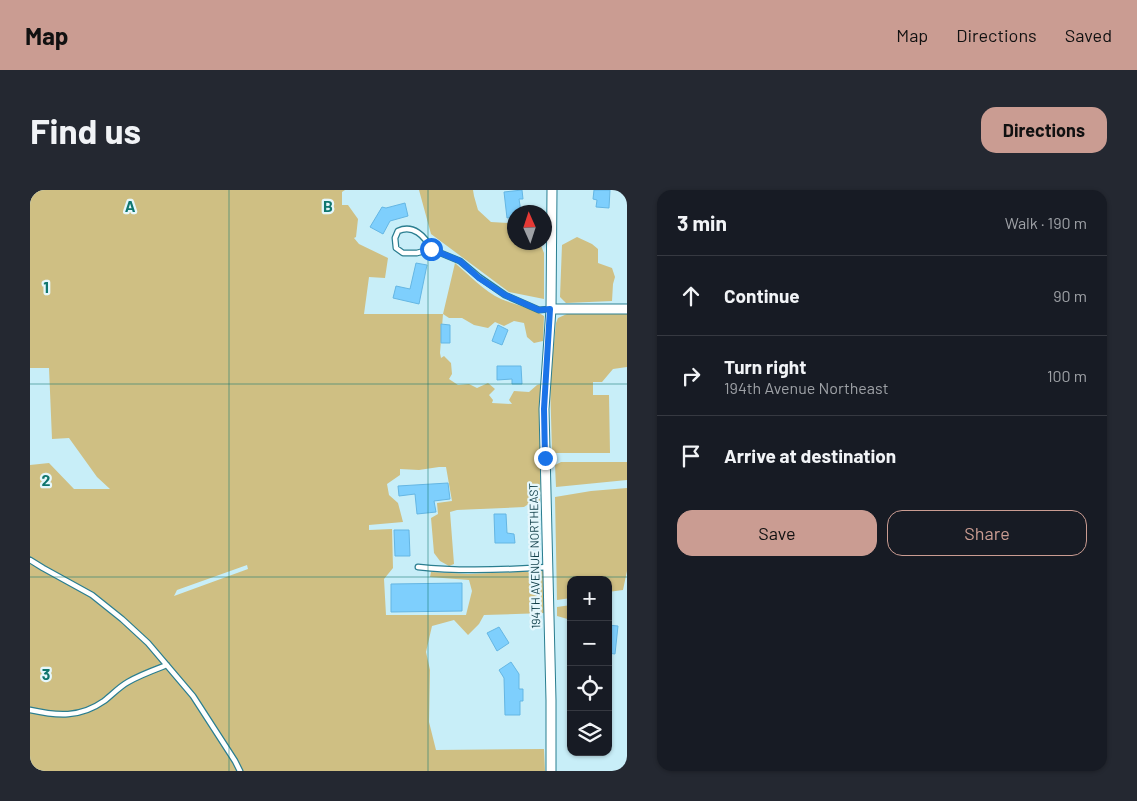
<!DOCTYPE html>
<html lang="en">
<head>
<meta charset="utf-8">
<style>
  :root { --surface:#171b24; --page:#242831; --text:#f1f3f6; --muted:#9ea1a6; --line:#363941; --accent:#ca9c92 }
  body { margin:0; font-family:Barlow,sans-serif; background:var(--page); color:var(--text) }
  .controls { position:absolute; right:15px; bottom:15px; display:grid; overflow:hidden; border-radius:10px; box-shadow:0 1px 4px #0004 }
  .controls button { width:45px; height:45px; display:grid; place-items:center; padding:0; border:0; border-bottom:1px solid var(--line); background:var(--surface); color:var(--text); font:25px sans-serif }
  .compass { position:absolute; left:477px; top:15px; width:45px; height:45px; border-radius:50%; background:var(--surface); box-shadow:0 1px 4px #0004; rotate:357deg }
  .stop { position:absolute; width:15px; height:15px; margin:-11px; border:4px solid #1a73e8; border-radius:50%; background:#fff }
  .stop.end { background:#1a73e8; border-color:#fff; box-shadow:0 1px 5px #0008 }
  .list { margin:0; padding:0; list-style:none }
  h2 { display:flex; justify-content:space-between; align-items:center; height:65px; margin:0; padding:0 20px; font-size:21px }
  h2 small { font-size:16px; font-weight:400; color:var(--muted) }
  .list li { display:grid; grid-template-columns:32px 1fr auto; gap:15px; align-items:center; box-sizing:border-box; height:80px; padding:0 20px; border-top:1px solid var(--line) }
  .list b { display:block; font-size:19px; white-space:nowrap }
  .list p { margin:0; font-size:16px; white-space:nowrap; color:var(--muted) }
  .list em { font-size:16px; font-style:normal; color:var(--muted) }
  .actions { display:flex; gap:10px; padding:15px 20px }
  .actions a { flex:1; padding:11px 0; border:1px solid var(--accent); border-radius:15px; text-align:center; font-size:18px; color:var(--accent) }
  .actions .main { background:var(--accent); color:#111 }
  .icon { flex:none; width:28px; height:28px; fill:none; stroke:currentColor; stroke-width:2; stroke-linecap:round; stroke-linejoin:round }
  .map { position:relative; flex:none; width:597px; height:581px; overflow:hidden; border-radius:15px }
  header { display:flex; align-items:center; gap:30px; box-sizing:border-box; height:70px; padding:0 25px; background:var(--accent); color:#111 }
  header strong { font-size:24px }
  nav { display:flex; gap:28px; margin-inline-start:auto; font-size:18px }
  .intro { display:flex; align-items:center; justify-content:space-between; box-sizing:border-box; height:120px; padding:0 30px }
  h1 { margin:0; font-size:35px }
  .button { padding:12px 22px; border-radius:15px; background:var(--accent); color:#111; font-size:18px; font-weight:700 }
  main { display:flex; gap:30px; padding:0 30px }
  aside { flex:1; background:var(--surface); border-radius:15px; box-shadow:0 1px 4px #0004 }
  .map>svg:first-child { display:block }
  .green { fill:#cfbf83; fill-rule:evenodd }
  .building { fill:#7ecffd; stroke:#65b6e3 }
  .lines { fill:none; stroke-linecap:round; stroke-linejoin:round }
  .service-casing { stroke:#2b7e90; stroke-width:7 }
  .minor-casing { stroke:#2b7e90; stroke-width:11 }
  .service { stroke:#fff; stroke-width:4.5 }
  .minor { stroke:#fff; stroke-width:9 }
  .route { stroke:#1a73e8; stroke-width:6 }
  .grid { fill:none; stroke:#0f766e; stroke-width:1; stroke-opacity:0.55 }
  .labels { text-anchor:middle; stroke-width:4.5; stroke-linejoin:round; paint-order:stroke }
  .street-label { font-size:12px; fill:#0f3e48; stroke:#e5f7fc }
  .grid-label { font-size:16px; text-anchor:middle; font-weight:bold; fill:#0f766e; stroke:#e5f7fc; stroke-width:4.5; stroke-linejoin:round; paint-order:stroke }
</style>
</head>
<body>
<header>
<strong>Map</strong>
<nav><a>Map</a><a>Directions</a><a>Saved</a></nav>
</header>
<div class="intro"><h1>Find us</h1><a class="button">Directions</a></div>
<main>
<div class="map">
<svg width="597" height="581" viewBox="0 0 597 581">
  <rect width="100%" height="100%" fill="#c8eef8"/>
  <path class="green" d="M 0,0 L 315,0 L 312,2 L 312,15 L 318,15 L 328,29 L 326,47 L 324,48 L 329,54 L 358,68 L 355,88 L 339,87 L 334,124 L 413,124 L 425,73 C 439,85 454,101 471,109 C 485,115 501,117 514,126 L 513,151 L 504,153 L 497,147 L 494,133 L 484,131 L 474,136 L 465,132 L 458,138 L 444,135 L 432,128 L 419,128 L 413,124 L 410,163 L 411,168 L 414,166 L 421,173 L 422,184 L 419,189 L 428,195 L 439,194 L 447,198 L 458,193 L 465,199 L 459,205 L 463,210 L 462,213 L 482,214 L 479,210 L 484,201 L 499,202 L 507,195 L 511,194 L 509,230 L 511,273 L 510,312 L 508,314 L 497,315 L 494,317 L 427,320 L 420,322 L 424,374 L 419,376 L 410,371 L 404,363 L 401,328 L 408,324 L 407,313 L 422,311 L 416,277 L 409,277 L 389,280 L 370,279 L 370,285 L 357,294 L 359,305 L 368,313 L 373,332 L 339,335 L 339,340 L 362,339 L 363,378 L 354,389 L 356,425 L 436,425 L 442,401 L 439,390 L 400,387 L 401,382 L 438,384 L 513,381 L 515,423 L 454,425 L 449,434 L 438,445 L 424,430 L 402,436 L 396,462 L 400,480 L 399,532 L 406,560 L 514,559 L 515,581 L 0,581 L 0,275 L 19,273 L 44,299 L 80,299 L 67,287 L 39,248 L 22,249 L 19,178 L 0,178 ZM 217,375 L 218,379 L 144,406 L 147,400 Z
    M 389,0 L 443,0 L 444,6 L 448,20 L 461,32 L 478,33 L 484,37 L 484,52 L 510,53 L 514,63 L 514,109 L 479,102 L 401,44 Z
    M 547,47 L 562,54 L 568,59 L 568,73 L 582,78 L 585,87 L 583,94 L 582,111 L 536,113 L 530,107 L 532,55 Z
    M 597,122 L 597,177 L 583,179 L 572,192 L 563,192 L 563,205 L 579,205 L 580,263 L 525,263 L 522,261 L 520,192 L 526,133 L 528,128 L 539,123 Z
    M 531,272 L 597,272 L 597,290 L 526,297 L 525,275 Z
    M 597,298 L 597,381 L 593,400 L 578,402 L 578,390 L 541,390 L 541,408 L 527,410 L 525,307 L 561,301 Z
    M 541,415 L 541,430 L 527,426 L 527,417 Z"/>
  <path class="building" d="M 492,0 L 493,9 L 489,9 L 491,22 L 484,22 L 484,27 L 477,28 L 474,2 Z
    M 564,0 L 580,0 L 579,18 L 566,17 L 567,10 L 563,9 Z
    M 375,13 L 378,26 L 360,31 L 353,44 L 340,37 L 352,17 L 356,18 Z
    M 386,73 L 397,75 L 389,114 L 363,108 L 366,96 L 380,99 Z
    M 411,134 L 420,135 L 420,153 L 411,153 Z
    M 468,135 L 478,140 L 472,155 L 462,151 Z
    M 467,176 L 491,176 L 492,194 L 482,194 L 482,189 L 467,190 Z
    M 418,293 L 420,309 L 404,311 L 406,322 L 387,324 L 385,304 L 369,306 L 368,296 Z
    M 464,324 L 476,324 L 477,343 L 484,344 L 485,353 L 465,353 Z
    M 364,340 L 379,340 L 380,366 L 365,366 Z
    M 432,393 L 432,421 L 361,422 L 361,394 Z
    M 578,435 L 588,436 L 585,464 L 578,463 Z
    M 469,437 L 479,453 L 467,461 L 457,443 Z
    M 481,472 L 489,484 L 489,499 L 493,499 L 493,511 L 490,511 L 490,525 L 475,525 L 474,488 L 469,480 Z"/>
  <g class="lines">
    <defs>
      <path id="service" d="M 401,59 C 395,46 383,34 368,41 L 365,48 L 366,58 L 373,63 L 387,63 L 401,59 L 430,71 L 449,87 L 475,105 L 509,120 L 521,119
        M 0,370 L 13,378 L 62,405 L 92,429 L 118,453 L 163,506 L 205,571 L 210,581
        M 388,377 C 431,382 475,380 518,377
        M 0,520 C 27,526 50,528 74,511 C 82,505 89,497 98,492 C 110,485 124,480 137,475"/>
      <path id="minor" d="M 521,119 L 597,119
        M 521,581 L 521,510 L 514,219 L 521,119 L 522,0"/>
    </defs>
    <use href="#service" class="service-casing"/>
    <use href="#minor" class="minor-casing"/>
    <use href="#service" class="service"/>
    <use href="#minor" class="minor"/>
  </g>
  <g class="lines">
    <path class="route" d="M 401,59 L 430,71 L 449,88 L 475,105 L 509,120 L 520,119 L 514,219 L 515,268"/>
  </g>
  <path class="grid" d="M 199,0 L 199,581M 398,0 L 398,581M 0,194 L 597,194M 0,387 L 597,387"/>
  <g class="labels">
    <g class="street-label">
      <text transform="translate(505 366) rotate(-91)" y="4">194TH AVENUE NORTHEAST</text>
    </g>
  </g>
  <g class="grid-label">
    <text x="100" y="22">A</text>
    <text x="298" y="22">B</text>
    <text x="16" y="103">1</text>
    <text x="16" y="296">2</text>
    <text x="16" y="490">3</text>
  </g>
</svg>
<div class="controls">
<button>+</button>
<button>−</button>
<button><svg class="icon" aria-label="locate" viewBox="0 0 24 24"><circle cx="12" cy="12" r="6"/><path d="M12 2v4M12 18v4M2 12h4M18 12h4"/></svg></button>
<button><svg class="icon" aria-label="layers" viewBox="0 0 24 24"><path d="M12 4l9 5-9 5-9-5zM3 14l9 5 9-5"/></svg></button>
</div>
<svg class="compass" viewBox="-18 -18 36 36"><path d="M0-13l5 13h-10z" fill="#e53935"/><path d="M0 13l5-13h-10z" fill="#9ea1a6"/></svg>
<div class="stop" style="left:401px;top:59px"></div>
<div class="stop end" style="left:515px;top:268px"></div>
</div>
<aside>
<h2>3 min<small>Walk · 190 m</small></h2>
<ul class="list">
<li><svg class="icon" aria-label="ahead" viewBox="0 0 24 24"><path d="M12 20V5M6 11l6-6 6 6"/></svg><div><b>Continue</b></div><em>90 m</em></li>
<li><svg class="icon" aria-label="right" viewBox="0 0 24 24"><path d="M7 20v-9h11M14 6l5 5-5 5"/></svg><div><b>Turn right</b><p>194th Avenue Northeast</p></div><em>100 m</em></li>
<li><svg class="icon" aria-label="arrive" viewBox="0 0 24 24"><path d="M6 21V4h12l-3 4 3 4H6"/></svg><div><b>Arrive at destination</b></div></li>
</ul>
<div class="actions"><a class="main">Save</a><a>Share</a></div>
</aside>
</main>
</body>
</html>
